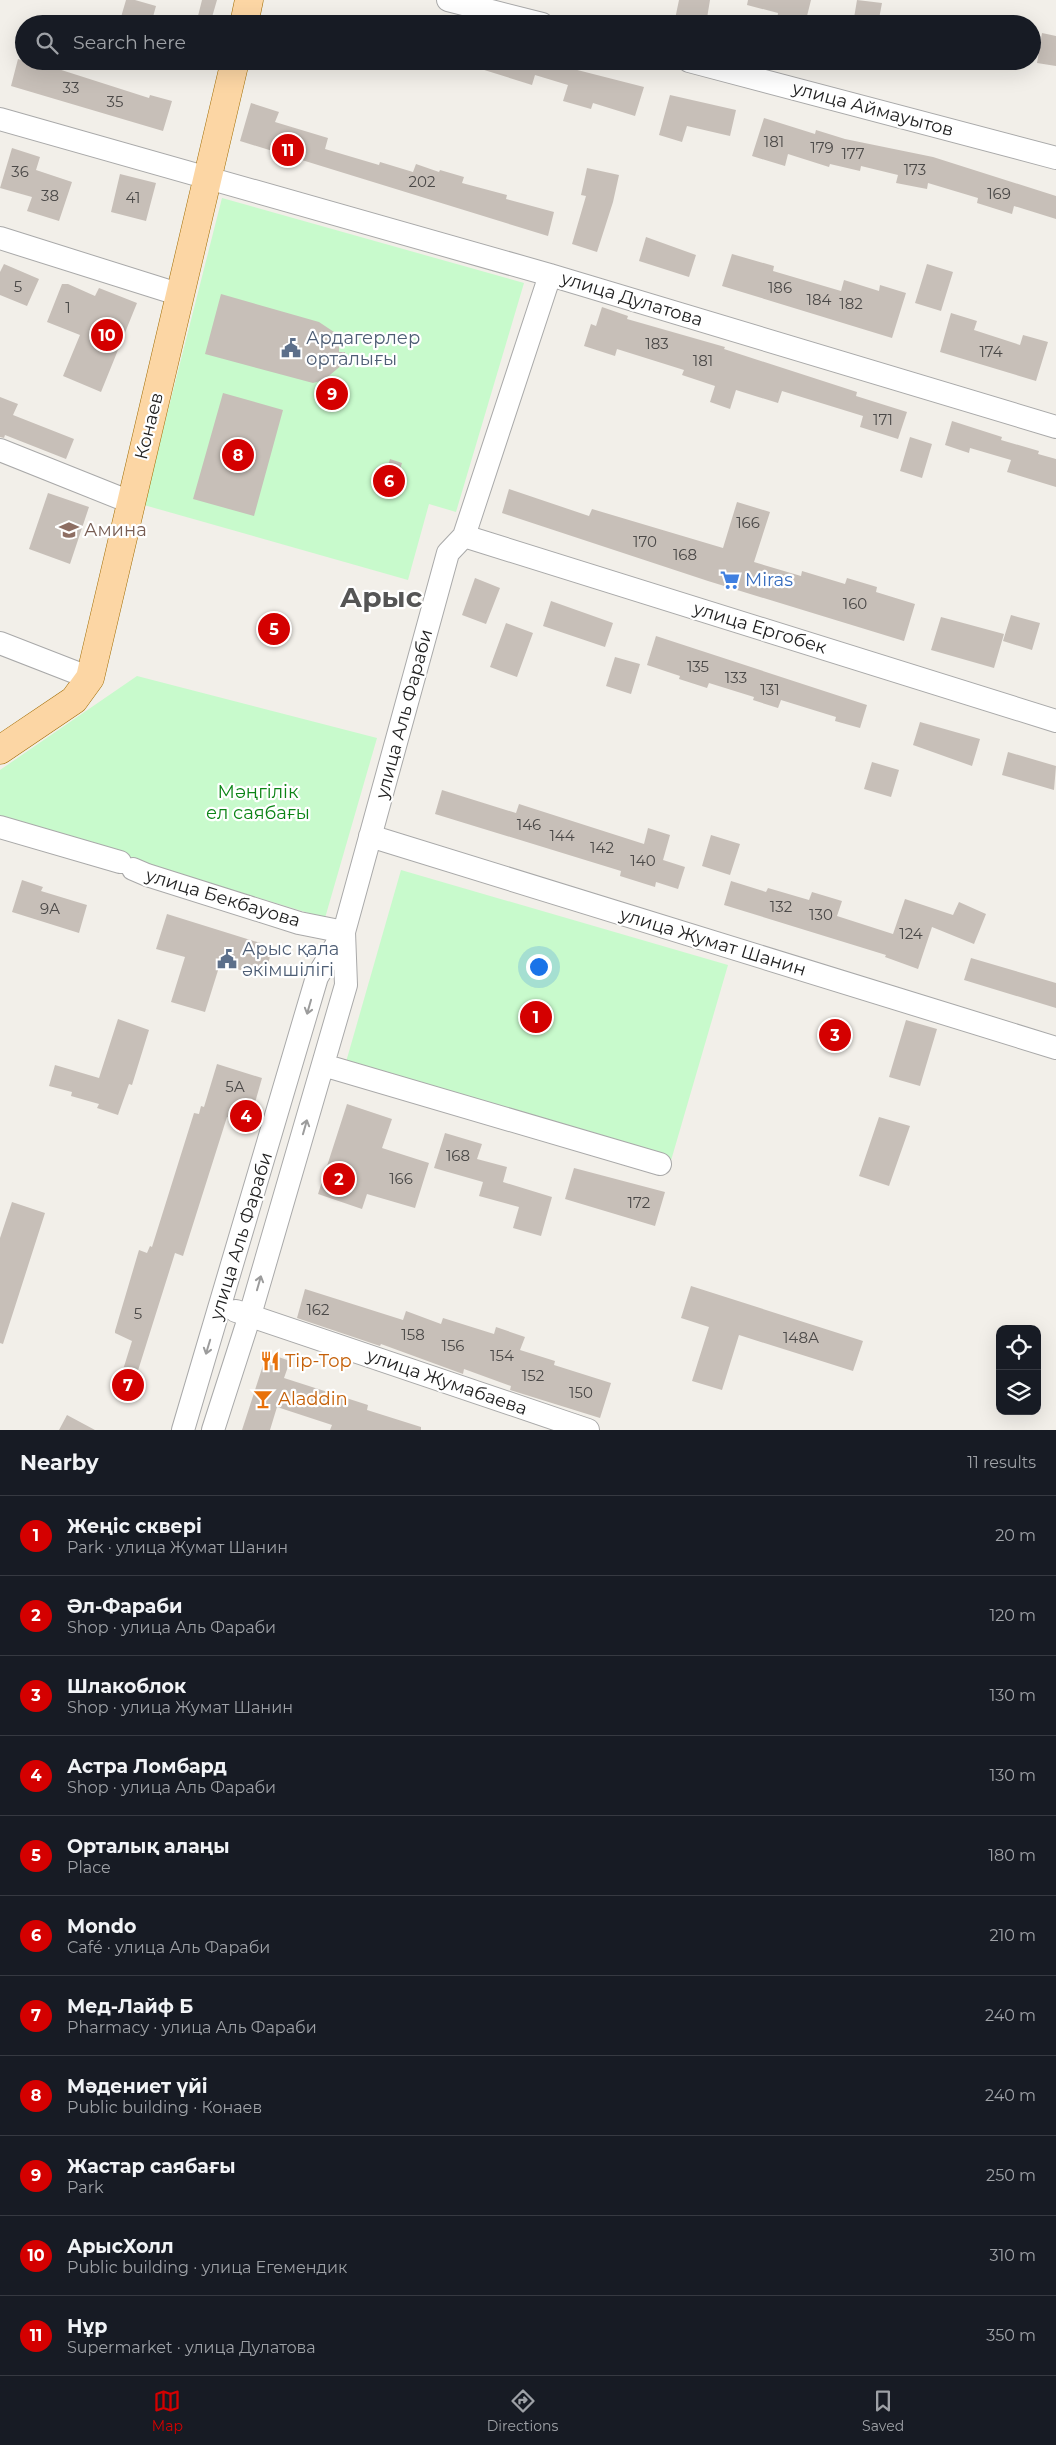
<!DOCTYPE html>
<html lang="en">
<head>
<meta charset="utf-8">
<style>
  :root { --surface:#171b24; --page:#242831; --text:#f1f3f6; --muted:#9ea1a6; --line:#363941; --accent:#d40000 }
  body { margin:0; font-family:Montserrat,sans-serif; background:var(--page); color:var(--text) }
  .controls { position:absolute; right:15px; bottom:15px; display:grid; overflow:hidden; border-radius:10px; box-shadow:0 5px 20px #0002 }
  .controls button { width:45px; height:45px; display:grid; place-items:center; padding:0; border:0; border-bottom:1px solid var(--line); background:var(--surface); color:var(--text); font:25px sans-serif }
  .you { position:absolute; left:538px; top:966px; width:18px; height:18px; margin:-12px; border:4px solid #fff; border-radius:50%; background:#1a73e8; box-shadow:0 0 0 8px #1a73e833 }
  .badge { display:grid; place-items:center; width:32px; height:32px; border-radius:50%; background:var(--accent); color:#fff; font-size:16px; font-weight:700 }
  .pin { position:absolute; translate:-50% -50%; border:2px solid #fff; box-shadow:0 1px 5px #0006 }
  .list { margin:0; padding:0; list-style:none }
  h2 { display:flex; justify-content:space-between; align-items:center; height:65px; margin:0; padding:0 20px; font-size:21px }
  h2 small { font-size:16px; font-weight:400; color:var(--muted) }
  .list li { display:grid; grid-template-columns:32px 1fr auto; gap:15px; align-items:center; box-sizing:border-box; height:80px; padding:0 20px; border-top:1px solid var(--line) }
  .list b { display:block; font-size:19px; white-space:nowrap }
  .list p { margin:0; font-size:16px; white-space:nowrap; color:var(--muted) }
  .list em { font-size:16px; font-style:normal; color:var(--muted) }
  .icon { flex:none; width:28px; height:28px; fill:none; stroke:currentColor; stroke-width:2; stroke-linecap:round; stroke-linejoin:round }
  .map { position:relative; flex:none; width:1056px; height:1430px; overflow:hidden }
  .search { position:absolute; background:var(--surface); box-shadow:0 5px 20px #0002; left:15px; right:15px; top:15px; height:55px; display:flex; align-items:center; gap:12px; box-sizing:border-box; padding:0 18px; border-radius:28px; color:var(--muted); font-size:19px }
  .sheet { height:945px; background:var(--surface) }
  nav { display:flex; justify-content:space-around; align-items:center; box-sizing:border-box; height:70px; border-top:1px solid var(--line); background:var(--surface); font-size:14px; color:var(--muted) }
  nav a { display:grid; justify-items:center; gap:2px }
  nav .on { color:var(--accent) }
  .map>svg:first-child { display:block }
  .park { fill:#c8facc }
  .building { fill:#c7bfb8 }
  .lines { fill:none; stroke-linecap:round; stroke-linejoin:round }
  .minor-casing { stroke:#a9a9a9; stroke-width:24 }
  .major-casing { stroke:#a06b00; stroke-width:29 }
  .minor { stroke:#fff; stroke-width:22 }
  .major { stroke:#fcd6a4; stroke-width:28 }
  .oneway { stroke:#9c9c9c }
  .labels { text-anchor:middle; stroke-width:4.5; stroke-linejoin:round; paint-order:stroke }
  .number-label { font-size:15px; fill:#4b4948 }
  .street-label { font-size:18px; fill:#222; stroke:#fff }
  .service-label { font-size:18px; fill:#4e5e75; stroke:#fff; text-anchor:start }
  .education-label { font-size:18px; fill:#785e54; stroke:#fff; text-anchor:start }
  .shop-label { font-size:18px; fill:#366cbe; stroke:#fff; text-anchor:start }
  .park-label { font-size:18px; fill:#0c8416; stroke:#fff }
  .food-label { font-size:18px; fill:#c56008; stroke:#fff; text-anchor:start }
  .town-label { font-size:28px; font-weight:bold; fill:#555; stroke:#fff }
</style>
</head>
<body>
<div class="map">
<svg width="1056" height="1430" viewBox="0 0 1056 1430">
  <rect width="100%" height="100%" fill="#f2efe9"/>
  <path class="park" d="M 222,198 L 524,283 L 456,512 L 429,504 L 408,580 L 144,505 Z
    M 137,676 L 377,738 L 325,918 L 0,820 L 0,770 Z
    M 401,870 L 728,965 L 670,1164 L 344,1069 Z"/>
  <path class="building" d="M 126,0 L 135,0 L 156,6 L 151,24 L 119,24 Z
    M 202,0 L 217,0 L 210,24 L 196,24 Z
    M 679,0 L 710,0 L 706,24 L 674,24 Z
    M 748,0 L 811,0 L 805,24 L 777,20 L 778,13 L 747,5 Z
    M 857,0 L 882,3 L 878,24 L 853,24 Z
    M 1042,33 L 1056,36 L 1056,66 L 1037,63 Z
    M 18,59 L 51,69 L 52,67 L 149,98 L 150,95 L 172,101 L 163,131 L 11,86 Z
    M 466,61 L 542,61 L 644,87 L 635,116 L 593,103 L 591,109 L 563,101 L 568,85 L 535,75 L 532,85 L 465,64 Z
    M 670,95 L 736,110 L 730,136 L 687,126 L 682,142 L 659,135 Z
    M 251,103 L 279,112 L 275,122 L 328,138 L 325,149 L 379,165 L 380,162 L 413,172 L 416,164 L 439,172 L 440,170 L 464,177 L 462,183 L 507,195 L 506,199 L 554,212 L 548,236 L 240,141 Z
    M 764,118 L 815,134 L 816,130 L 845,139 L 933,157 L 1056,196 L 1056,219 L 1014,206 L 1012,214 L 977,203 L 978,198 L 928,183 L 927,189 L 896,183 L 898,175 L 861,166 L 860,171 L 830,164 L 829,167 L 788,154 L 785,166 L 752,156 Z
    M 12,148 L 40,157 L 36,170 L 72,182 L 59,221 L 27,211 L 32,197 L 0,188 Z
    M 587,168 L 619,175 L 613,202 L 597,252 L 572,244 L 586,196 L 581,195 Z
    M 120,174 L 156,183 L 146,221 L 111,212 Z
    M 646,237 L 696,255 L 689,277 L 639,261 Z
    M 732,254 L 774,266 L 773,271 L 841,291 L 844,280 L 879,291 L 880,285 L 906,293 L 892,338 L 722,286 Z
    M 4,264 L 39,279 L 27,306 L 0,295 L 0,272 Z
    M 927,264 L 953,272 L 941,311 L 915,303 Z
    M 62,284 L 68,284 L 95,296 L 99,288 L 137,303 L 101,392 L 63,376 L 80,335 L 47,322 Z
    M 221,294 L 319,322 L 334,332 L 339,342 L 339,352 L 345,352 L 343,364 L 324,380 L 313,383 L 205,354 Z
    M 602,307 L 628,316 L 627,319 L 725,347 L 724,349 L 857,392 L 856,396 L 907,412 L 898,439 L 860,427 L 863,416 L 782,391 L 778,403 L 736,390 L 730,409 L 710,402 L 715,386 L 682,375 L 684,370 L 617,349 L 615,356 L 584,346 L 591,324 L 596,326 Z
    M 951,313 L 977,321 L 974,330 L 1020,345 L 1023,335 L 1048,342 L 1036,381 L 940,352 Z
    M 223,393 L 283,410 L 254,516 L 193,499 Z
    M 0,397 L 18,404 L 13,415 L 74,439 L 66,459 L 5,435 L 4,438 L 0,437 Z
    M 952,421 L 1002,437 L 1001,440 L 1039,451 L 1038,454 L 1056,459 L 1056,487 L 1007,472 L 1011,460 L 970,448 L 969,453 L 945,445 Z
    M 910,437 L 932,444 L 922,478 L 900,471 Z
    M 390,459 L 402,463 L 395,485 L 383,481 Z
    M 509,489 L 589,516 L 592,509 L 723,548 L 737,502 L 770,512 L 754,562 L 801,576 L 802,571 L 845,584 L 847,578 L 877,587 L 876,592 L 915,604 L 904,641 L 708,581 L 502,513 Z
    M 48,493 L 89,507 L 70,564 L 29,549 Z
    M 475,578 L 500,588 L 486,624 L 462,615 Z
    M 551,601 L 613,623 L 605,647 L 543,626 Z
    M 1011,615 L 1040,623 L 1032,650 L 1003,641 Z
    M 941,617 L 1004,634 L 994,668 L 931,650 Z
    M 506,623 L 533,633 L 517,677 L 490,667 Z
    M 656,636 L 867,705 L 860,728 L 835,721 L 836,717 L 781,700 L 778,708 L 753,700 L 754,697 L 709,683 L 707,688 L 679,679 L 680,676 L 647,665 Z
    M 615,657 L 640,664 L 631,694 L 606,686 Z
    M 920,722 L 980,739 L 972,766 L 913,745 Z
    M 1008,752 L 1056,766 L 1054,790 L 1002,775 Z
    M 872,762 L 899,770 L 891,797 L 864,789 Z
    M 442,790 L 516,813 L 519,804 L 644,844 L 648,828 L 670,835 L 663,860 L 685,867 L 678,889 L 656,882 L 655,887 L 620,876 L 621,871 L 435,814 Z
    M 711,835 L 740,844 L 730,875 L 702,866 Z
    M 22,880 L 43,887 L 41,891 L 87,905 L 79,933 L 12,912 Z
    M 731,881 L 766,892 L 768,888 L 809,900 L 812,892 L 842,901 L 837,916 L 893,934 L 905,899 L 953,915 L 959,902 L 986,914 L 974,944 L 932,927 L 918,969 L 885,957 L 886,955 L 724,905 Z
    M 167,914 L 273,947 L 264,977 L 220,964 L 205,1012 L 171,1002 L 185,957 L 156,949 Z
    M 971,958 L 1056,983 L 1056,1008 L 964,980 Z
    M 118,1019 L 149,1030 L 132,1085 L 129,1084 L 118,1115 L 97,1108 L 99,1104 L 71,1096 L 72,1092 L 49,1086 L 55,1065 L 99,1078 Z
    M 906,1020 L 937,1029 L 920,1086 L 889,1077 Z
    M 217,1064 L 262,1078 L 249,1124 L 227,1117 L 183,1256 L 175,1253 L 130,1396 L 116,1392 L 132,1341 L 115,1333 L 115,1331 L 139,1250 L 147,1253 L 150,1246 L 152,1247 L 194,1113 L 199,1114 L 201,1106 L 204,1107 Z
    M 347,1104 L 392,1119 L 382,1148 L 429,1163 L 415,1208 L 367,1194 L 362,1209 L 318,1194 Z
    M 879,1117 L 910,1126 L 889,1186 L 859,1176 Z
    M 445,1133 L 482,1144 L 477,1159 L 507,1167 L 503,1182 L 552,1197 L 541,1236 L 513,1228 L 519,1207 L 479,1196 L 483,1182 L 434,1168 Z
    M 574,1168 L 665,1192 L 655,1226 L 565,1199 Z
    M 12,1202 L 45,1213 L 3,1344 L 0,1343 L 0,1238 Z
    M 691,1286 L 863,1341 L 853,1371 L 739,1335 L 722,1390 L 692,1381 L 709,1327 L 681,1318 Z
    M 305,1289 L 403,1320 L 406,1311 L 441,1324 L 443,1318 L 494,1334 L 496,1327 L 525,1337 L 520,1350 L 555,1361 L 554,1365 L 611,1383 L 600,1418 L 510,1390 L 511,1386 L 464,1369 L 463,1374 L 381,1344 L 380,1346 L 297,1318 Z
    M 267,1353 L 290,1361 L 284,1378 L 368,1405 L 367,1410 L 421,1427 L 421,1430 L 330,1430 L 332,1425 L 277,1407 L 270,1430 L 242,1430 Z
    M 67,1415 L 95,1430 L 59,1430 Z"/>
  <g class="lines">
    <defs>
      <path id="minor" d="M 448,0 L 542,24
        M 689,61 L 1056,158
        M 0,119 L 550,275 L 1056,427
        M 0,238 L 181,295
        M 0,450 L 130,502
        M 464,536 L 1056,721
        M 0,643 L 90,678
        M 0,827 L 120,862
        M 370,836 L 1056,1048
        M 133,869 L 147,875 L 299,923 L 344,932
        M 323,1065 L 660,1164
        M 236,1311 L 588,1430
        M 183,1430 L 317,977 L 344,932 L 448,553 L 464,536 L 550,275
        M 213,1430 L 250,1315 L 346,985 L 344,932"/>
      <path id="major" d="M 244,24 L 249,0
        M 0,750 L 74,700 L 90,678 L 235,61"/>
    </defs>
    <use href="#minor" class="minor-casing"/>
    <use href="#major" class="major-casing"/>
    <use href="#minor" class="minor"/>
    <use href="#major" class="major"/>
  </g>
  <defs><path id="oneway-shaft" d="M-6 0H5M1.5-3L5.5 0L1.5 3" fill="none" stroke-width="1.6" stroke-linecap="round" stroke-linejoin="round" transform="scale(1.25)"/></defs>
  <g class="oneway">
    <use href="#oneway-shaft" transform="translate(309 1007) rotate(106)"/>
    <use href="#oneway-shaft" transform="translate(305 1127) rotate(-74)"/>
    <use href="#oneway-shaft" transform="translate(259 1283) rotate(-74)"/>
    <use href="#oneway-shaft" transform="translate(208 1347) rotate(107)"/>
  </g>
  <defs>
    <symbol id="civic-bare" viewBox="-9 -9 18 18"><path d="M-.6-6.5H3V-4.5H.6V-3L4-1V1h2V6H-6V1h2V-1L-.6-3ZM-1.2 2.5V6h2.4V2.5Z" fill="#5c6f8a" stroke="#fff" stroke-width="2.5" paint-order="stroke"/></symbol>
    <symbol id="school-bare" viewBox="-9 -9 18 18"><path d="M0-5L7-2L0 1L-7-2ZM-4 1L0 2.5L4 1V4Q0 6-4 4Z" fill="#8d6e63" stroke="#fff" stroke-width="2.5" paint-order="stroke"/></symbol>
    <symbol id="supermarket-bare" viewBox="-9 -9 18 18"><path d="M-6-5.5h2.5l.6 2H6L4.5 2H-2.5L-4.4-4H-6ZM-1.5 3.2a1.3 1.3 0 1 0 .1 0ZM3 3.2a1.3 1.3 0 1 0 .1 0Z" fill="#3f7fe0" stroke="#fff" stroke-width="2.5" paint-order="stroke"/></symbol>
    <symbol id="restaurant-bare" viewBox="-9 -9 18 18"><path d="M-5-6h1v4h1v-4h1v4h1v-4h1v5L-1.5 .5V6h-2V.5L-5-1ZM5-6V6H3V1.5H1.5Q1.5-4 5-6Z" fill="#e8710a" stroke="#fff" stroke-width="2.5" paint-order="stroke"/></symbol>
    <symbol id="bar-bare" viewBox="-9 -9 18 18"><path d="M-6-5H6L.8 .8V4.5H3.5V6h-7V4.5H-.8V.8Z" fill="#e8710a" stroke="#fff" stroke-width="2.5" paint-order="stroke"/></symbol>
  </defs>
  <g fill-rule="evenodd">
    <use href="#civic-bare" x="277" y="334" width="28" height="28"/>
    <use href="#school-bare" x="55" y="516" width="28" height="28"/>
    <use href="#supermarket-bare" x="716" y="566" width="28" height="28"/>
    <use href="#civic-bare" x="213" y="945" width="28" height="28"/>
    <use href="#restaurant-bare" x="256" y="1347" width="28" height="28"/>
    <use href="#bar-bare" x="249" y="1385" width="28" height="28"/>
  </g>
  <g class="labels">
    <g class="number-label">
      <text x="71" y="93">33</text>
      <text x="115" y="107">35</text>
      <text x="774" y="147">181</text>
      <text x="822" y="153">179</text>
      <text x="853" y="159">177</text>
      <text x="915" y="175">173</text>
      <text x="20" y="177">36</text>
      <text x="422" y="187">202</text>
      <text x="999" y="199">169</text>
      <text x="50" y="201">38</text>
      <text x="133" y="203">41</text>
      <text x="18" y="292">5</text>
      <text x="780" y="293">186</text>
      <text x="819" y="305">184</text>
      <text x="851" y="309">182</text>
      <text x="68" y="313">1</text>
      <text x="657" y="349">183</text>
      <text x="991" y="357">174</text>
      <text x="703" y="366">181</text>
      <text x="883" y="425">171</text>
      <text x="748" y="528">166</text>
      <text x="645" y="547">170</text>
      <text x="685" y="560">168</text>
      <text x="855" y="609">160</text>
      <text x="698" y="672">135</text>
      <text x="736" y="683">133</text>
      <text x="770" y="695">131</text>
      <text x="529" y="830">146</text>
      <text x="562" y="841">144</text>
      <text x="602" y="853">142</text>
      <text x="643" y="866">140</text>
      <text x="781" y="912">132</text>
      <text x="50" y="914">9А</text>
      <text x="821" y="920">130</text>
      <text x="911" y="939">124</text>
      <text x="235" y="1092">5А</text>
      <text x="458" y="1161">168</text>
      <text x="401" y="1184">166</text>
      <text x="639" y="1208">172</text>
      <text x="318" y="1315">162</text>
      <text x="138" y="1319">5</text>
      <text x="413" y="1340">158</text>
      <text x="801" y="1343">148А</text>
      <text x="453" y="1351">156</text>
      <text x="502" y="1361">154</text>
      <text x="533" y="1381">152</text>
      <text x="581" y="1398">150</text>
    </g>
    <g class="street-label">
      <text transform="translate(873 109) rotate(15)" y="6">улица Аймауытов</text>
      <text transform="translate(632 299) rotate(17)" y="6">улица Дулатова</text>
      <text transform="translate(149 426) rotate(-76)" y="6">Конаев</text>
      <text transform="translate(760 628) rotate(17)" y="6">улица Ергобек</text>
      <text transform="translate(404 714) rotate(-75)" y="6">улица Аль Фараби</text>
      <text transform="translate(223 898) rotate(17)" y="6">улица Бекбауова</text>
      <text transform="translate(713 942) rotate(17)" y="6">улица Жумат Шанин</text>
      <text transform="translate(241 1236) rotate(-73)" y="6">улица Аль Фараби</text>
      <text transform="translate(447 1382) rotate(19)" y="6">улица Жумабаева</text>
    </g>
    <g class="service-label">
      <text x="306" y="344">Ардагерлер<tspan x="306" dy="21">орталығы</tspan></text>
      <text x="242" y="955">Арыс қала<tspan x="242" dy="21">әкімшілігі</tspan></text>
    </g>
    <g class="education-label">
      <text x="84" y="536">Амина</text>
    </g>
    <g class="shop-label">
      <text x="745" y="586">Miras</text>
    </g>
    <g class="park-label">
      <text x="258" y="798">Мәңгілік<tspan x="258" dy="21">ел саябағы</tspan></text>
    </g>
    <g class="food-label">
      <text x="285" y="1367">Tip-Top</text>
      <text x="278" y="1405">Aladdin</text>
    </g>
    <g class="town-label">
      <text x="381" y="607">Арыс</text>
    </g>
  </g>
</svg>
<div class="controls">
<button><svg class="icon" aria-label="locate" viewBox="0 0 24 24"><circle cx="12" cy="12" r="6"/><path d="M12 2v4M12 18v4M2 12h4M18 12h4"/></svg></button>
<button><svg class="icon" aria-label="layers" viewBox="0 0 24 24"><path d="M12 4l9 5-9 5-9-5zM3 14l9 5 9-5"/></svg></button>
</div>
<div class="you"></div>
<div class="pin badge" style="left:536px;top:1017px">1</div>
<div class="pin badge" style="left:339px;top:1179px">2</div>
<div class="pin badge" style="left:835px;top:1035px">3</div>
<div class="pin badge" style="left:246px;top:1116px">4</div>
<div class="pin badge" style="left:274px;top:629px">5</div>
<div class="pin badge" style="left:389px;top:481px">6</div>
<div class="pin badge" style="left:128px;top:1385px">7</div>
<div class="pin badge" style="left:238px;top:455px">8</div>
<div class="pin badge" style="left:332px;top:394px">9</div>
<div class="pin badge" style="left:107px;top:335px">10</div>
<div class="pin badge" style="left:288px;top:150px">11</div>
<div class="search"><svg class="icon" aria-label="search" viewBox="0 0 24 24"><circle cx="10" cy="10" r="6"/><path d="M15 15l6 6"/></svg>Search here</div>
</div>
<section class="sheet">
<h2>Nearby<small>11 results</small></h2>
<ul class="list">
<li><span class="badge">1</span><div><b>Жеңіс сквері</b><p>Park · улица Жумат Шанин</p></div><em>20 m</em></li>
<li><span class="badge">2</span><div><b>Әл-Фараби</b><p>Shop · улица Аль Фараби</p></div><em>120 m</em></li>
<li><span class="badge">3</span><div><b>Шлакоблок</b><p>Shop · улица Жумат Шанин</p></div><em>130 m</em></li>
<li><span class="badge">4</span><div><b>Астра Ломбард</b><p>Shop · улица Аль Фараби</p></div><em>130 m</em></li>
<li><span class="badge">5</span><div><b>Орталық алаңы</b><p>Place</p></div><em>180 m</em></li>
<li><span class="badge">6</span><div><b>Mondo</b><p>Café · улица Аль Фараби</p></div><em>210 m</em></li>
<li><span class="badge">7</span><div><b>Мед-Лайф Б</b><p>Pharmacy · улица Аль Фараби</p></div><em>240 m</em></li>
<li><span class="badge">8</span><div><b>Mәдениет үйі</b><p>Public building · Конаев</p></div><em>240 m</em></li>
<li><span class="badge">9</span><div><b>Жастар саябағы</b><p>Park</p></div><em>250 m</em></li>
<li><span class="badge">10</span><div><b>АрысХолл</b><p>Public building · улица Егемендик</p></div><em>310 m</em></li>
<li><span class="badge">11</span><div><b>Нұр</b><p>Supermarket · улица Дулатова</p></div><em>350 m</em></li>
</ul>
</section>
<nav>
<a class="on"><svg class="icon" aria-label="map" viewBox="0 0 24 24"><path d="M3 6l6-2 6 2 6-2v14l-6 2-6-2-6 2zM9 4v14M15 6v14"/></svg>Map</a>
<a><svg class="icon" aria-label="directions" viewBox="0 0 24 24"><path d="M12 3l9 9-9 9-9-9zM9 14v-3h6M13 9l2 2-2 2"/></svg>Directions</a>
<a><svg class="icon" aria-label="saved" viewBox="0 0 24 24"><path d="M7 4h10v16l-5-4-5 4z"/></svg>Saved</a>
</nav>
</body>
</html>
